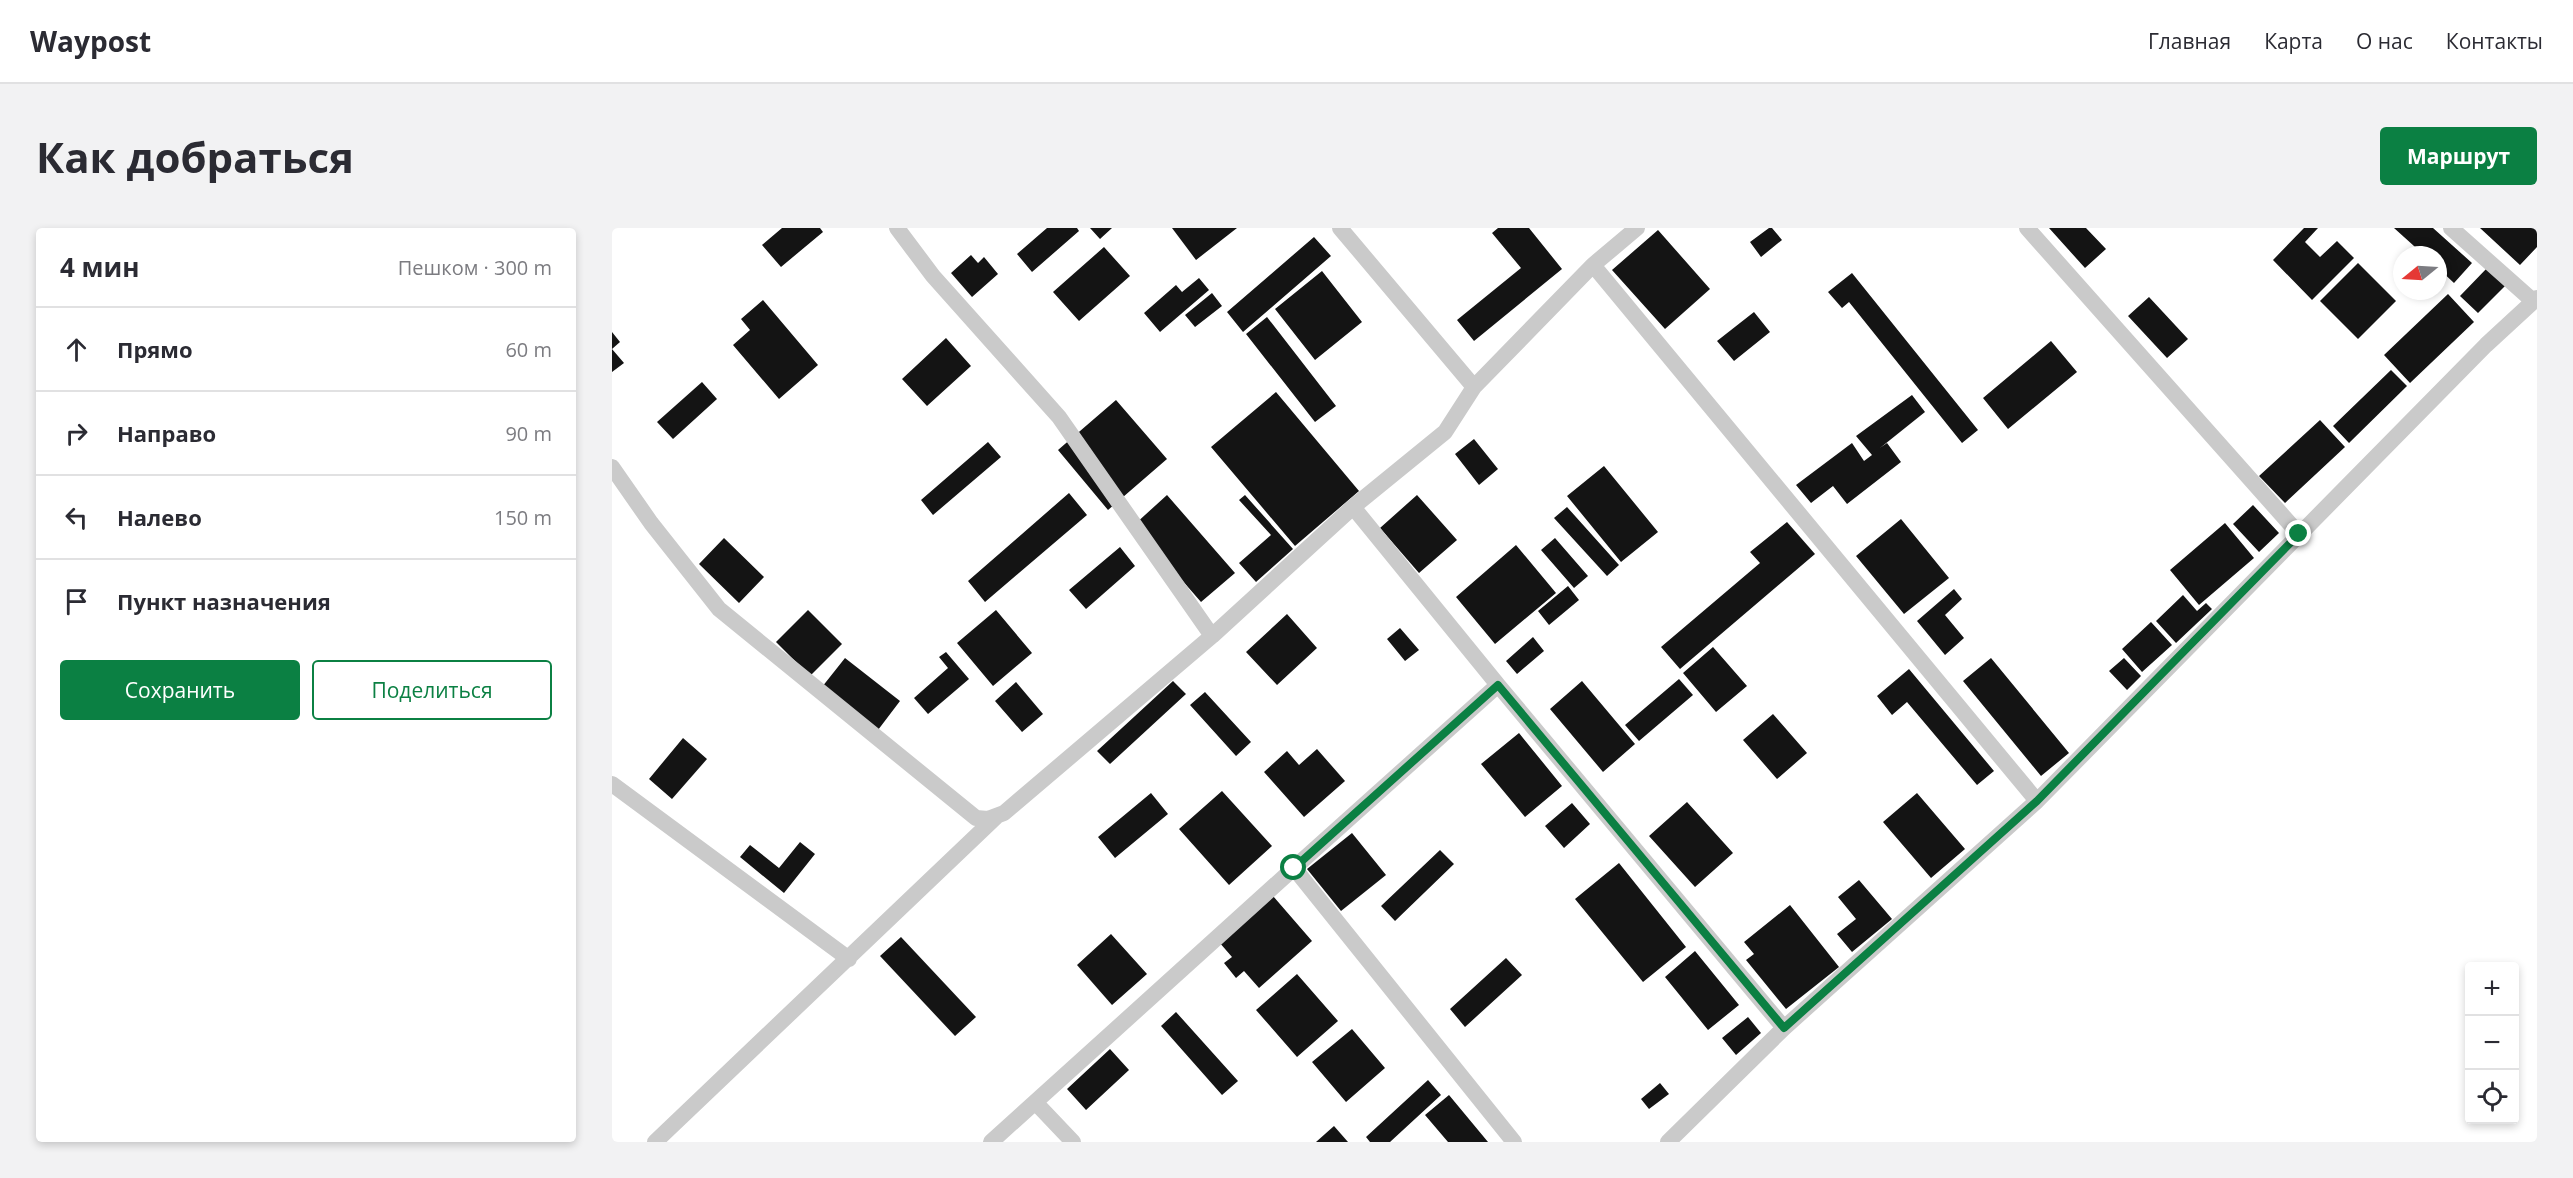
<!DOCTYPE html>
<html lang="ru">
<head>
<meta charset="utf-8">
<style>
  :root { --surface:#fff; --page:#f2f2f3; --text:#2b2b33; --muted:#7c7c81; --line:#e1e1e2; --accent:#0b8043 }
  body { margin:0; font-family:"Open Sans",sans-serif; background:var(--page); color:var(--text) }
  .controls { position:absolute; right:18px; bottom:18px; display:grid; overflow:hidden; border-radius:6px; box-shadow:0 3px 9px #0003 }
  .controls button { width:54px; height:54px; display:grid; place-items:center; padding:0; border:0; border-bottom:2px solid var(--line); background:var(--surface); color:var(--text); font:30px sans-serif }
  .compass { position:absolute; left:1781px; top:18px; width:54px; height:54px; border-radius:50%; background:var(--surface); box-shadow:0 3px 9px #0003; rotate:252deg }
  .stop { position:absolute; width:18px; height:18px; margin:-14px; border:4px solid #0b8043; border-radius:50%; background:#fff }
  .stop.end { background:#0b8043; border-color:#fff; box-shadow:0 2px 6px #0008 }
  .list { margin:0; padding:0; list-style:none }
  h2 { display:flex; justify-content:space-between; align-items:center; height:78px; margin:0; padding:0 24px; font-size:26px }
  h2 small { font-size:20px; font-weight:400; color:var(--muted) }
  .list li { display:grid; grid-template-columns:39px 1fr auto; gap:18px; align-items:center; box-sizing:border-box; height:84px; padding:0 24px; border-top:2px solid var(--line) }
  .list b { display:block; font-size:22px; white-space:nowrap }
  .list em { font-size:20px; font-style:normal; color:var(--muted) }
  .actions { display:flex; gap:12px; padding:18px 24px }
  .actions a { flex:1; padding:14px 0; border:2px solid var(--accent); border-radius:6px; text-align:center; font-size:21px; color:var(--accent) }
  .actions .main { background:var(--accent); color:#fff }
  .icon { flex:none; width:33px; height:33px; fill:none; stroke:currentColor; stroke-width:2; stroke-linecap:round; stroke-linejoin:round }
  .map { position:relative; flex:none; width:1925px; height:914px; overflow:hidden; border-radius:6px }
  header { display:flex; align-items:center; gap:36px; box-sizing:border-box; height:84px; padding:0 30px; background:var(--surface); border-bottom:2px solid var(--line) }
  header strong { font-size:28px }
  nav { display:flex; gap:33px; margin-inline-start:auto; font-size:21px }
  .intro { display:flex; align-items:center; justify-content:space-between; box-sizing:border-box; height:144px; padding:0 36px }
  h1 { margin:0; font-size:42px }
  .button { padding:15px 27px; border-radius:6px; background:var(--accent); color:#fff; font-size:21px; font-weight:700 }
  main { display:flex; gap:36px; padding:0 36px }
  aside { flex:1; background:var(--surface); border-radius:6px; box-shadow:0 3px 9px #0003 }
  .map>svg:first-child { display:block }
  .building { fill:#141414 }
  .lines { fill:none; stroke-linecap:round; stroke-linejoin:round }
  .lane { stroke:#cacaca; stroke-width:16 }
  .route { stroke:#0b8043; stroke-width:8 }
</style>
</head>
<body>
<header>
<strong>Waypost</strong>
<nav><a>Главная</a><a>Карта</a><a>О нас</a><a>Контакты</a></nav>
</header>
<div class="intro"><h1>Как добраться</h1><a class="button">Маршрут</a></div>
<main>
<aside>
<h2>4 мин<small>Пешком · 300 m</small></h2>
<ul class="list">
<li><svg class="icon" aria-label="ahead" viewBox="0 0 24 24"><path d="M12 20V5M6 11l6-6 6 6"/></svg><div><b>Прямо</b></div><em>60 m</em></li>
<li><svg class="icon" aria-label="right" viewBox="0 0 24 24"><path d="M7 20v-9h11M14 6l5 5-5 5"/></svg><div><b>Направо</b></div><em>90 m</em></li>
<li><svg class="icon" aria-label="left" viewBox="0 0 24 24"><path d="M17 20v-9H6M10 6l-5 5 5 5"/></svg><div><b>Налево</b></div><em>150 m</em></li>
<li><svg class="icon" aria-label="arrive" viewBox="0 0 24 24"><path d="M6 21V4h12l-3 4 3 4H6"/></svg><div><b>Пункт назначения</b></div></li>
</ul>
<div class="actions"><a class="main">Сохранить</a><a>Поделиться</a></div>
</aside>
<div class="map">
<svg width="1925" height="914" viewBox="0 0 1925 914">
  <rect width="100%" height="100%" fill="#fff"/>
  <path class="building" d="M 170,0 L 208,0 L 211,4 L 169,39 L 150,17 Z
    M 435,0 L 465,0 L 467,3 L 420,44 L 405,26 Z
    M 478,0 L 500,0 L 488,11 Z
    M 560,0 L 625,0 L 584,32 Z
    M 886,0 L 917,0 L 950,41 L 862,113 L 845,92 L 909,40 L 880,5 Z
    M 1157,0 L 1160,0 L 1170,12 L 1149,29 L 1138,14 Z
    M 1437,0 L 1474,0 L 1494,21 L 1473,40 Z
    M 1692,0 L 1706,0 L 1693,14 L 1708,29 L 1725,13 L 1742,30 L 1700,72 L 1661,32 Z
    M 1782,0 L 1821,0 L 1860,35 L 1842,55 L 1826,40 L 1826,27 L 1812,27 Z
    M 1868,0 L 1925,0 L 1925,19 L 1908,37 Z
    M 1046,2 L 1098,61 L 1053,101 L 1000,42 Z
    M 702,9 L 719,28 L 631,104 L 615,84 Z
    M 492,19 L 518,48 L 467,93 L 441,64 Z
    M 359,27 L 366,35 L 372,29 L 386,46 L 360,69 L 339,45 Z
    M 1746,35 L 1784,73 L 1746,111 L 1708,73 Z
    M 1876,39 L 1894,57 L 1866,85 L 1848,68 Z
    M 710,43 L 750,94 L 703,132 L 663,81 Z
    M 1240,45 L 1366,202 L 1350,215 L 1237,74 L 1230,80 L 1216,64 Z
    M 587,50 L 597,62 L 548,104 L 532,85 L 564,57 L 570,64 Z
    M 600,65 L 610,78 L 583,99 L 573,87 Z
    M 1836,66 L 1862,94 L 1798,155 L 1772,127 Z
    M 1537,69 L 1576,111 L 1555,130 L 1516,88 Z
    M 151,72 L 206,137 L 167,171 L 121,117 L 138,102 L 129,91 Z
    M 1142,84 L 1158,104 L 1122,133 L 1105,113 Z
    M 655,89 L 724,178 L 703,194 L 634,106 Z
    M 0,104 L 8,114 L 0,121 L 12,135 L 0,144 Z
    M 334,110 L 359,138 L 315,178 L 290,151 Z
    M 1439,113 L 1465,144 L 1396,201 L 1371,170 Z
    M 1779,142 L 1795,158 L 1737,215 L 1721,198 Z
    M 90,154 L 105,171 L 61,211 L 45,194 Z
    M 664,164 L 747,263 L 683,318 L 599,219 Z
    M 1300,167 L 1313,184 L 1268,220 L 1275,215 L 1289,234 L 1235,276 L 1221,258 L 1199,275 L 1184,257 L 1240,215 L 1252,233 L 1260,227 L 1244,208 Z
    M 504,172 L 555,231 L 496,282 L 446,222 Z
    M 1708,192 L 1733,219 L 1673,275 L 1647,248 Z
    M 862,211 L 886,241 L 867,257 L 843,226 Z
    M 376,214 L 389,229 L 321,287 L 309,272 Z
    M 992,238 L 1046,304 L 1009,334 L 955,268 Z
    M 457,265 L 475,287 L 373,374 L 356,353 Z
    M 555,267 L 623,345 L 589,374 L 522,297 Z
    M 633,267 L 681,321 L 644,354 L 627,335 L 659,307 L 627,272 Z
    M 805,267 L 845,312 L 807,345 L 768,300 Z
    M 1641,277 L 1667,305 L 1647,324 L 1621,296 Z
    M 955,279 L 1007,337 L 995,348 L 942,290 Z
    M 1289,291 L 1337,350 L 1292,386 L 1244,328 Z
    M 1175,294 L 1203,326 L 1068,441 L 1049,419 L 1148,335 L 1138,324 Z
    M 1613,295 L 1642,330 L 1587,377 L 1558,342 Z
    M 112,310 L 152,349 L 127,375 L 87,336 Z
    M 943,310 L 976,348 L 962,360 L 929,322 Z
    M 904,317 L 944,365 L 883,416 L 844,369 Z
    M 508,319 L 523,338 L 474,381 L 457,362 Z
    M 956,358 L 967,372 L 937,397 L 926,383 Z
    M 1342,361 L 1350,371 L 1333,387 L 1352,410 L 1333,427 L 1305,393 Z
    M 1571,367 L 1585,383 L 1594,375 L 1600,381 L 1564,415 L 1544,393 Z
    M 196,382 L 230,416 L 198,448 L 164,414 Z
    M 384,382 L 420,425 L 381,458 L 345,415 Z
    M 675,386 L 705,420 L 665,457 L 634,424 Z
    M 1539,394 L 1560,417 L 1530,444 L 1510,421 Z
    M 788,400 L 807,422 L 793,433 L 775,411 Z
    M 921,409 L 932,423 L 905,446 L 894,433 Z
    M 1101,419 L 1135,458 L 1104,484 L 1071,445 Z
    M 334,424 L 357,451 L 316,486 L 302,470 L 336,440 L 327,429 Z
    M 233,430 L 288,473 L 266,502 L 210,459 Z
    M 1379,430 L 1457,525 L 1429,548 L 1351,453 Z
    M 1512,430 L 1529,448 L 1515,462 L 1497,443 Z
    M 1297,441 L 1382,543 L 1365,557 L 1295,474 L 1280,487 L 1265,468 Z
    M 1067,451 L 1081,467 L 1027,513 L 1013,497 Z
    M 561,453 L 574,466 L 498,536 L 485,523 Z
    M 970,453 L 1023,516 L 991,544 L 938,481 Z
    M 404,454 L 431,486 L 410,504 L 383,473 Z
    M 593,464 L 639,514 L 624,528 L 578,477 Z
    M 1161,486 L 1195,525 L 1165,551 L 1131,512 Z
    M 907,505 L 950,558 L 913,589 L 869,536 Z
    M 71,510 L 95,531 L 60,571 L 37,551 Z
    M 705,521 L 733,553 L 692,589 L 652,544 L 675,523 L 687,537 Z
    M 610,563 L 660,618 L 617,657 L 567,601 Z
    M 539,565 L 556,586 L 503,630 L 486,609 Z
    M 1305,565 L 1353,621 L 1319,650 L 1271,594 Z
    M 1075,574 L 1121,625 L 1083,659 L 1037,608 Z
    M 960,575 L 978,596 L 952,620 L 933,598 Z
    M 740,605 L 774,647 L 729,683 L 695,641 Z
    M 188,614 L 203,626 L 172,665 L 128,629 L 138,617 L 167,640 Z
    M 828,622 L 842,636 L 783,693 L 769,678 Z
    M 1007,635 L 1074,719 L 1031,754 L 963,671 Z
    M 1247,652 L 1280,691 L 1240,724 L 1225,706 L 1244,691 L 1226,669 Z
    M 661,668 L 700,713 L 647,760 L 632,743 L 624,750 L 612,735 L 620,729 L 607,714 Z
    M 1178,677 L 1227,739 L 1174,781 L 1134,732 L 1142,726 L 1132,714 Z
    M 499,706 L 535,746 L 500,777 L 465,737 Z
    M 289,709 L 364,789 L 343,808 L 268,728 Z
    M 1083,723 L 1127,777 L 1096,802 L 1053,749 Z
    M 894,730 L 910,747 L 853,799 L 838,781 Z
    M 685,746 L 726,793 L 685,829 L 644,782 Z
    M 564,784 L 626,853 L 610,867 L 549,798 Z
    M 1136,789 L 1149,805 L 1124,827 L 1110,810 Z
    M 740,801 L 773,840 L 734,874 L 700,834 Z
    M 498,821 L 517,842 L 474,882 L 455,861 Z
    M 816,852 L 829,867 L 778,914 L 758,914 L 754,909 Z
    M 1048,855 L 1057,866 L 1037,881 L 1029,871 Z
    M 837,867 L 876,914 L 836,914 L 813,887 Z
    M 722,898 L 736,914 L 704,914 Z"/>
  <g class="lines">
    <path class="lane" d="M 285,0 L 321,48 L 447,189 L 600,408
      M 728,0 L 862,159
      M 1415,0 L 1687,306
      M 1839,0 L 1921,73
      M 981,37 L 1025,0
      M 0,239 L 39,295 L 107,381 L 364,590 L 376,591 L 392,585 L 600,408 L 741,279
      M 886,457 L 741,279 L 833,204 L 862,159 L 981,37 L 1425,573
      M 0,556 L 237,731
      M 423,874 L 461,914
      M 43,914 L 384,589
      M 379,914 L 682,640
      M 902,914 L 682,640 L 886,457 L 1172,800
      M 1056,914 L 1172,800 L 1425,573 L 1874,117 L 1925,70"/>
  </g>
  <g class="lines">
    <path class="route" d="M 682,640 L 886,457 L 1172,800 L 1425,573 L 1687,306"/>
  </g>
</svg>
<div class="controls">
<button>+</button>
<button>−</button>
<button><svg class="icon" aria-label="locate" viewBox="0 0 24 24"><circle cx="12" cy="12" r="6"/><path d="M12 2v4M12 18v4M2 12h4M18 12h4"/></svg></button>
</div>
<svg class="compass" viewBox="-18 -18 36 36"><path d="M0-13l5 13h-10z" fill="#e53935"/><path d="M0 13l5-13h-10z" fill="#7c7c81"/></svg>
<div class="stop" style="left:682px;top:640px"></div>
<div class="stop end" style="left:1687px;top:306px"></div>
</div>
</main>
</body>
</html>
